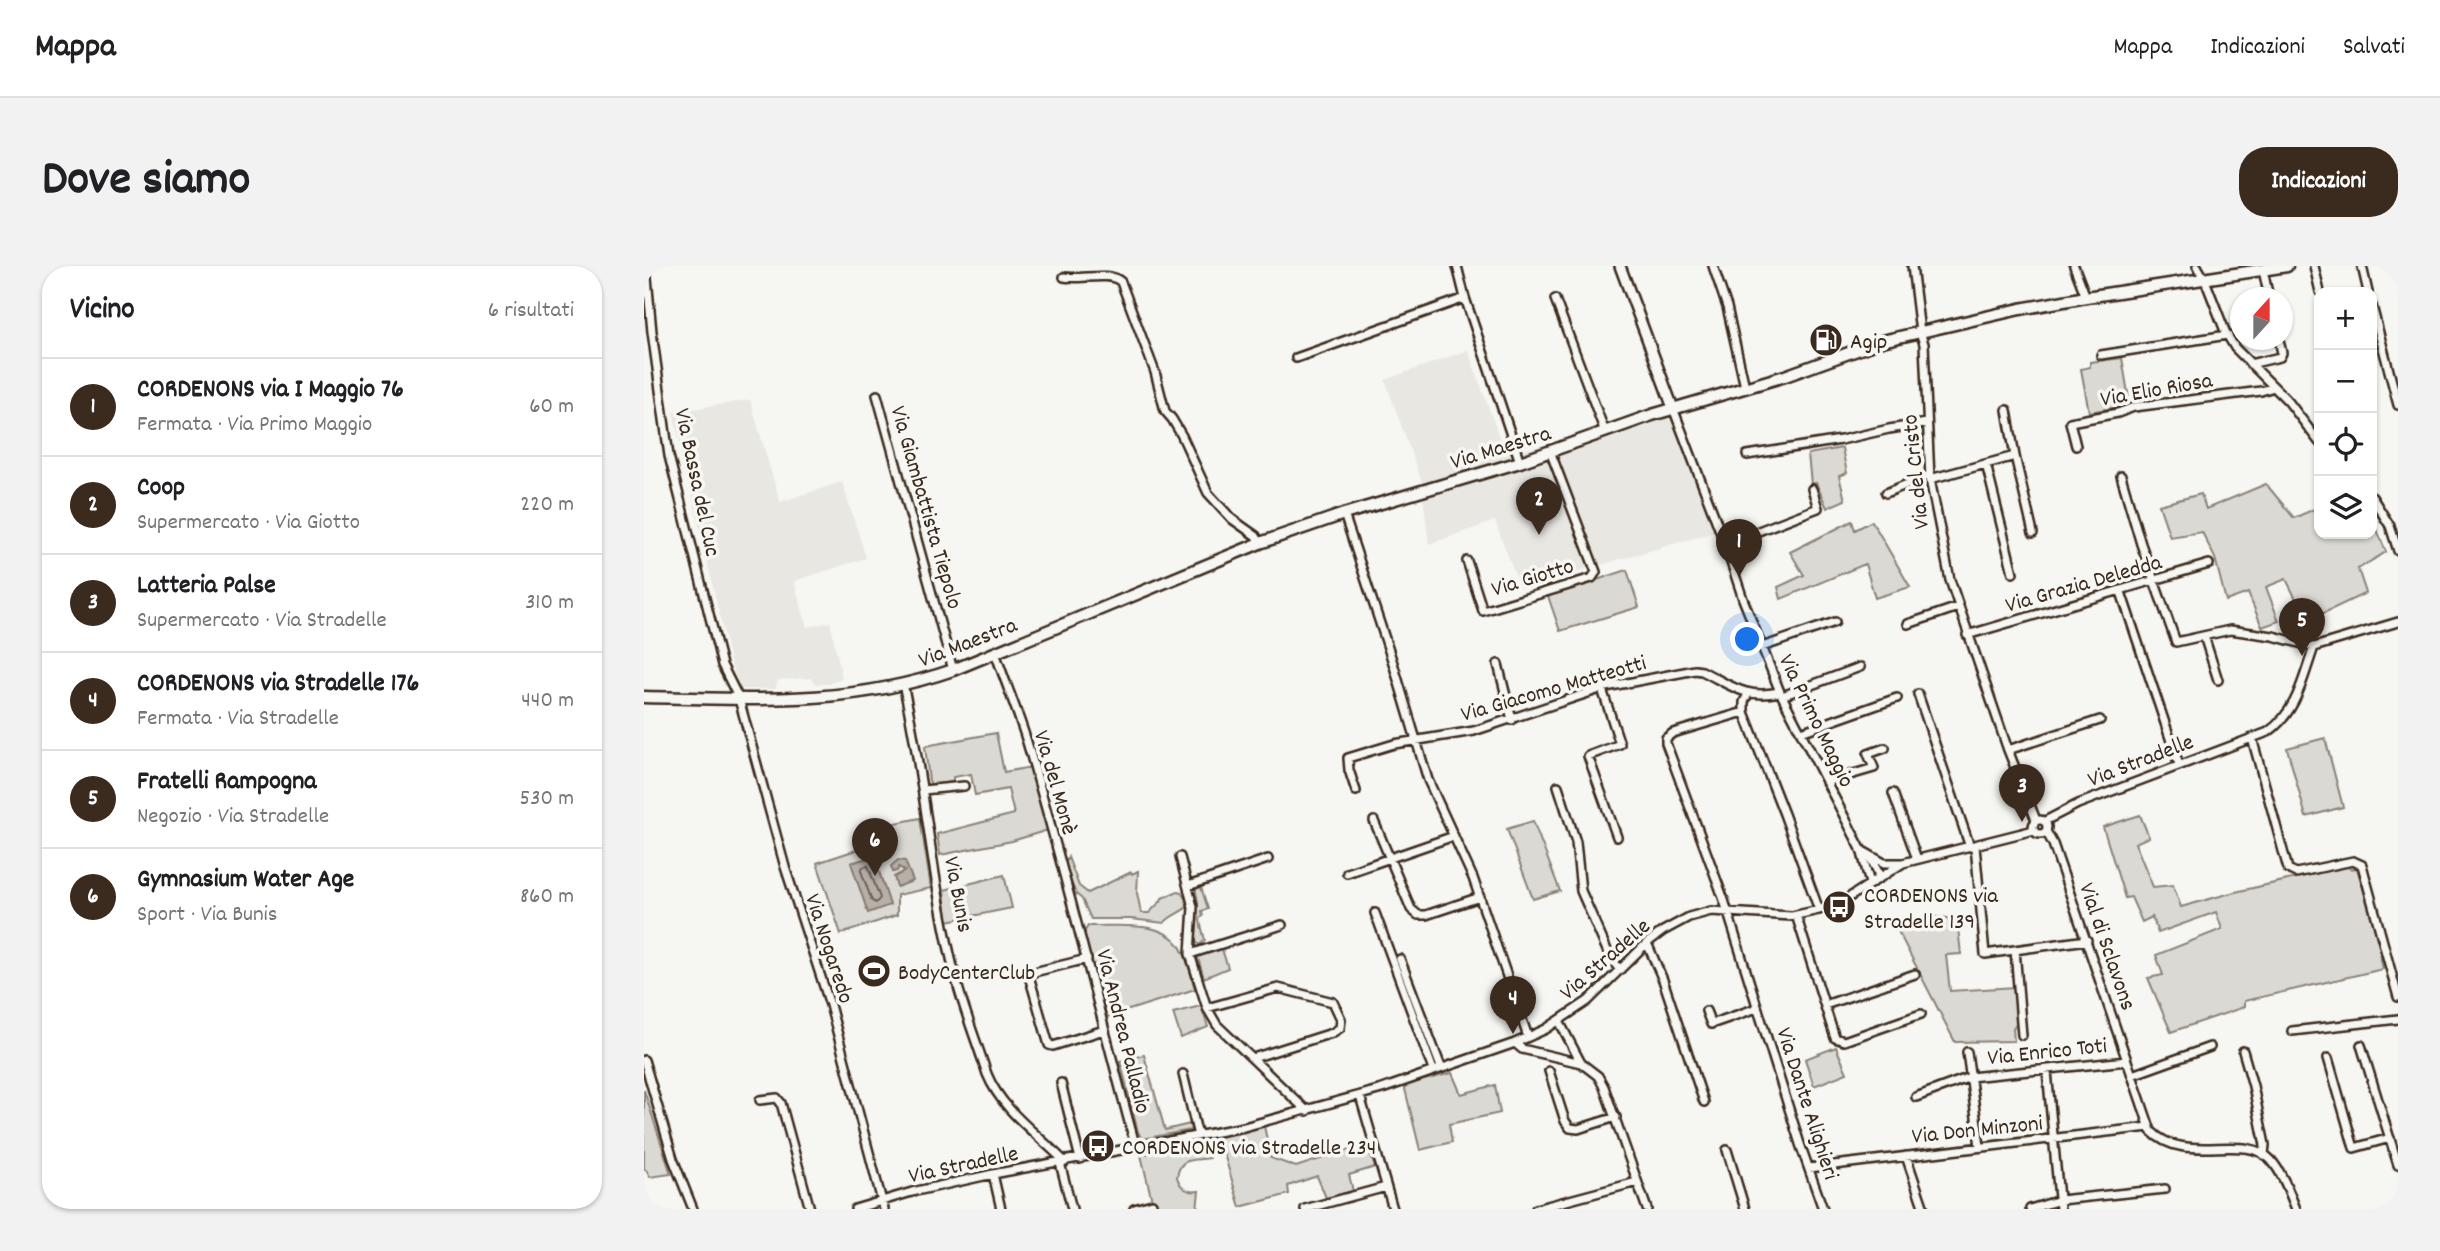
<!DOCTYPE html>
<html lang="it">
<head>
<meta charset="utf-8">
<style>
  :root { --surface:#fff; --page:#f2f2f2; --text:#202124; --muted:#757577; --line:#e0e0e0; --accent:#3b2a1e }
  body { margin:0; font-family:Dekko,sans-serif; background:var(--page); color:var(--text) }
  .controls { position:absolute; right:21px; top:21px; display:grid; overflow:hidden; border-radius:14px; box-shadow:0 2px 5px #0004 }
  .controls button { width:63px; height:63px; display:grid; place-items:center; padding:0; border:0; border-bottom:2px solid var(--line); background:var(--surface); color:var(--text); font:35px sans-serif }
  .compass { position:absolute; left:1586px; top:21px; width:63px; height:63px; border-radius:50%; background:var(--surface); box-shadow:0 2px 5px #0004; rotate:21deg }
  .you { position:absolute; left:1104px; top:374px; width:24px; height:24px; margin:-18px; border:5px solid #fff; border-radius:50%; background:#1a73e8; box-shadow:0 0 0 10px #1a73e833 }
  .badge { display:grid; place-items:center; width:46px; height:46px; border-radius:50%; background:var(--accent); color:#fff; font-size:23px; font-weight:700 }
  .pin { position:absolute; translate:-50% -58px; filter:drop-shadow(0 2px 4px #0008) }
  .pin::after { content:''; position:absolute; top:37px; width:24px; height:21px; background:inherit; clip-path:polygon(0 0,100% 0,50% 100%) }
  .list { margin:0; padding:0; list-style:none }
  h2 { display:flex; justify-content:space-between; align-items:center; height:91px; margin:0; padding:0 28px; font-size:30px }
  h2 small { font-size:23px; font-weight:400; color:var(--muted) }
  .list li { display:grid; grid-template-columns:46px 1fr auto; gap:21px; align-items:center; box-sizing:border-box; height:98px; padding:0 28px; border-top:2px solid var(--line) }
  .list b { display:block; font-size:26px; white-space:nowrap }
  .list p { margin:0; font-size:23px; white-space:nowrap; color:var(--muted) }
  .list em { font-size:23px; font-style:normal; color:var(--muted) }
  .icon { flex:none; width:38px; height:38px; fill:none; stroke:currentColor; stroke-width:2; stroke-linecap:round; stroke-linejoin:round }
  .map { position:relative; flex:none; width:1754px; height:943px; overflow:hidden; border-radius:28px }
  header { display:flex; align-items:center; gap:42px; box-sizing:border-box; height:98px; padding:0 35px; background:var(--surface); border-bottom:2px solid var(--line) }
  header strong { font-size:33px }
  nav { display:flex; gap:38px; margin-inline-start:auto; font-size:24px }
  .intro { display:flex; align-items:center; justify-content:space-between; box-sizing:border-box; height:168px; padding:0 42px }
  h1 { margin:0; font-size:49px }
  .button { padding:18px 32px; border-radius:28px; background:var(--accent); color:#fff; font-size:24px; font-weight:700 }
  main { display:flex; gap:42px; padding:0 42px }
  aside { flex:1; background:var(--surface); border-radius:28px; box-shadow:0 2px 5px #0004 }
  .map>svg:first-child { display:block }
  .built { fill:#e8e7e2 }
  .green { fill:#dad9d3; stroke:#8a8278; stroke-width:2 }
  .water { fill:#b6b0a9; stroke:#857a71; stroke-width:2 }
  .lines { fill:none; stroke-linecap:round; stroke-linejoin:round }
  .shore { stroke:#6c6056; stroke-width:2 }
  .minor-casing { stroke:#3b2a1e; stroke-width:12 }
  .tertiary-casing { stroke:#3b2a1e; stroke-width:14 }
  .secondary-casing { stroke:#3b2a1e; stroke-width:15 }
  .minor { stroke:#f6f6f2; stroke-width:7 }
  .tertiary { stroke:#f6f6f2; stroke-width:9 }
  .secondary { stroke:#f6f6f2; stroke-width:10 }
  .labels { text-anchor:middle; stroke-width:7; stroke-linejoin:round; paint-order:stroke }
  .poi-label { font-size:23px; fill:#3b2a1e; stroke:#f6f6f2; text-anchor:start }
  .street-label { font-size:23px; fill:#3b2a1e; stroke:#f6f6f2 }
</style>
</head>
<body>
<header>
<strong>Mappa</strong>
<nav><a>Mappa</a><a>Indicazioni</a><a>Salvati</a></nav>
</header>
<div class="intro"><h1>Dove siamo</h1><a class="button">Indicazioni</a></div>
<main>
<aside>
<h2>Vicino<small>6 risultati</small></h2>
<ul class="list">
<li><span class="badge">1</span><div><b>CORDENONS via I Maggio 76</b><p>Fermata · Via Primo Maggio</p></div><em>60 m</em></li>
<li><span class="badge">2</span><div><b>Coop</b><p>Supermercato · Via Giotto</p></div><em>220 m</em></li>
<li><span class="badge">3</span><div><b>Latteria Palse</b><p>Supermercato · Via Stradelle</p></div><em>310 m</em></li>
<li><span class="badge">4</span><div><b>CORDENONS via Stradelle 176</b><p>Fermata · Via Stradelle</p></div><em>440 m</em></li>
<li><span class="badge">5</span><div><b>Fratelli Rampogna</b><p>Negozio · Via Stradelle</p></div><em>530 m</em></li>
<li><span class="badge">6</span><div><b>Gymnasium Water Age</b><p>Sport · Via Bunis</p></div><em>860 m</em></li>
</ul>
</aside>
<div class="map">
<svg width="1754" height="943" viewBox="0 0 1754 943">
  <rect width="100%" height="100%" fill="#f6f6f2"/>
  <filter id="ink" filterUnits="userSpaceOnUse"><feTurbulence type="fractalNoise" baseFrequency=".0143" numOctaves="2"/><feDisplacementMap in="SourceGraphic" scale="14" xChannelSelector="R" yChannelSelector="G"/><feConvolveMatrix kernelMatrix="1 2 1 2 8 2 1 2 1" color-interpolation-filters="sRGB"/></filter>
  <g filter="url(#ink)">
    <path class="built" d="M 824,84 L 861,188 L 1027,152 L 1071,266 L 876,322 L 851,255 L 785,278 L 777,214 L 741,114 Z
      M 106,134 L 136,236 L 198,216 L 222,292 L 150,315 L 163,361 L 186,356 L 198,412 L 185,418 L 173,418 L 166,412 L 134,414 L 131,423 L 96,423 L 86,395 L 29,146 Z"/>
    <path class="green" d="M 1478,92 L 1486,139 L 1445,146 L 1437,103 L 1446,101 L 1446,96 Z
      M 1198,182 L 1203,207 L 1195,210 L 1201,234 L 1183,242 L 1172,217 L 1167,218 L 1164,188 Z
      M 1622,218 L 1650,252 L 1675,241 L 1675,268 L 1728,268 L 1728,251 L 1742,286 L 1714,303 L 1722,327 L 1663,355 L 1642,313 L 1622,321 L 1635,355 L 1618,361 L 1604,327 L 1582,335 L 1571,292 L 1558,266 L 1526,271 L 1515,239 L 1557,228 L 1562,243 Z
      M 1208,255 L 1211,264 L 1228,255 L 1266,321 L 1231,332 L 1221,298 L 1137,333 L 1134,321 L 1160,309 L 1146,286 Z
      M 983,304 L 995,341 L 916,365 L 904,330 Z
      M 352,467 L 360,506 L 388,501 L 404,564 L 368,575 L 296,589 L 293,568 L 370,548 L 364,523 L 331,529 L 327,508 L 309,511 L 309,516 L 288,519 L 285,515 L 281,480 Z
      M 1681,472 L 1699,541 L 1662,551 L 1643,482 Z
      M 1496,549 L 1505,571 L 1491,577 L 1509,621 L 1529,619 L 1537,641 L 1587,627 L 1705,600 L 1706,603 L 1713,602 L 1738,687 L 1736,689 L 1739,703 L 1600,735 L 1600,741 L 1527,766 L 1504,712 L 1519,709 L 1512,689 L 1578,663 L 1572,646 L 1514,667 L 1508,651 L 1498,656 L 1487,631 L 1481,632 L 1459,561 Z
      M 276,552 L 287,622 L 253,629 L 253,649 L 197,668 L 173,597 L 239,575 L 237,560 Z
      M 889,555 L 916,625 L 889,633 L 863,563 Z
      M 424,591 L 435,620 L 444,627 L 487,606 L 488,608 L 494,605 L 493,627 L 497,647 L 505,647 L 517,635 L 518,632 L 534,625 L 537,626 L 545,639 C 538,647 528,648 520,657 L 487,653 L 447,653 L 438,633 L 432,628 L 422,605 L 421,598 Z
      M 360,609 L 368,642 L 303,655 L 300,624 Z
      M 556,618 L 564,643 L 558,645 L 559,650 L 555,652 L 561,674 L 556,679 L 550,675 L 554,636 L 551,621 Z
      M 1283,650 L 1313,653 L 1317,688 L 1302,689 L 1306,725 L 1372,721 L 1375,753 L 1369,762 L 1370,775 L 1311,776 L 1254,665 L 1257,660 L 1261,661 Z
      M 444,660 C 474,661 524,652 539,686 C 545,697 547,711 551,723 L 463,751 L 441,672 L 441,665 Z
      M 577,680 L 584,702 L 560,712 L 553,689 Z
      M 557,740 L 564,761 L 537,772 L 529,747 Z
      M 1192,781 L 1203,807 L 1170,820 L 1161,793 Z
      M 500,789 L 521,864 L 546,858 L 547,864 L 498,873 L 494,866 L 476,795 Z
      M 808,807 L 817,828 L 851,819 L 856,847 L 805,858 L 808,876 L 776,884 L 760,819 Z
      M 0,824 L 27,908 L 6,911 L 2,904 L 0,904 Z
      M 620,860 L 627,892 L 652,901 L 722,878 L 731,901 L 705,909 L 709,925 L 682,932 L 673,910 L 644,920 L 645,928 L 596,941 L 575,871 Z
      M 552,877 L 558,880 L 565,892 C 549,895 536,890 533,911 C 536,922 544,927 555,925 L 553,943 L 510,943 L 497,889 Z"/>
    <path class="water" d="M 230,590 L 246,639 L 224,647 L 207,597 Z
      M 254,594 L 261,595 L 269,615 L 253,621 L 250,611 L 261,605 L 255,601 L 253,605 L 249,606 L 247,600 Z"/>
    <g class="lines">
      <path class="shore" d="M 224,600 L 236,632 L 232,637 L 228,635 L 217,605 L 219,601 Z"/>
      <defs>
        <path id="minor" d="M 2,0 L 8,66 L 25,190 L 78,399 L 95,433 L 141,601 L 186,739 L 240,943
          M 813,0 L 821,32 L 876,196
          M 1069,0 L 1083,41 L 1101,121
          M 1268,0 L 1276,66 L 1280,78 L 1286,213 L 1306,314 L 1364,484 L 1392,554
          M 1430,0 L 1442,31
          M 1553,0 L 1561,14 L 1581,65 L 1591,82 L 1644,135 L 1675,176
          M 1670,0 L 1676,26
          M 1718,0 L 1724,26
          M 1619,4 L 1625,32
          M 420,11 C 437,14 466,5 477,16 L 511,106 L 521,145 L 528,153 L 538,170 L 564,227 L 588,253 L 612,270 L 616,277
          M 911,33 L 961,166
          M 1728,40 L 1754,139
          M 1457,89 L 1583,69
          M 652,92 L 821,32
          M 1606,98 L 1636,91 L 1638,87 L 1635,74
          M 233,129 L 309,404
          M 1029,142 L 1081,278 L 1099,333 L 1136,426 L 1217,583 L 1226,618
          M 1432,180 L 1426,156 L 1474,147 L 1490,141 L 1617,125 L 1630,121
          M 1103,189 L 1197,174 L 1245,163 L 1283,157
          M 1371,190 L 1389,267
          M 1342,198 L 1369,307
          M 1477,210 L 1497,278 L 1532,376 L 1586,364 L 1629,370 L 1670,381
          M 1286,213 L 1371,190 L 1363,144
          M 1242,227 L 1285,209
          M 1728,231 L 1746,260 L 1754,285
          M 700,248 L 749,397 L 784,514 L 829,612 L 884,771
          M 1081,278 L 1174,242 L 1168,223
          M 823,295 L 839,345 L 948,312 L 952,306 L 906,185
          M 1477,326 L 1535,499
          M 1264,358 L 1314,341
          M 1323,369 L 1565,298
          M 1560,370 L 1574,414
          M 1118,381 L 1191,356
          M 351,386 C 361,416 374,446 383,476 C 423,611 455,747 492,882
          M 854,398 L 868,454
          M 259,418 C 282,517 287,619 313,717 C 321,747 333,777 343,808 C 358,845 394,868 421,896
          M 958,423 L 976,478 L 944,490 L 973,571
          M 1104,428 L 1100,436 L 1100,446 L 1029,467 L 1022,472 L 1022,477 L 1080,634 L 1156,878 L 1179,943
          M 1274,428 L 1326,581
          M 1138,430 L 1216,401
          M 1100,446 L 1140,548 L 1175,644
          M 1157,466 L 1253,432
          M 1608,472 L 1644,603 L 1652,607 L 1709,595 L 1718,599 L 1754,731
          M 1364,484 L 1456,454
          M 1182,516 L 1230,502 L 1224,488 L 1241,482
          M 914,520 L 932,576 L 937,625 L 966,691 L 976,704
          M 279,524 L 320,520
          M 712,525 L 705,504 L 704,492 L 750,478 L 830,465 L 962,421 L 1051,404 L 1058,405 C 1088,420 1101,433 1136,426
          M 1249,527 L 1273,593
          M1389 561a7 7 0 1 1 14 0a7 7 0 1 1-14 0Z
          M 730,555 L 767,643 L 774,649 L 782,649 L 836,631
          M 1401,555 L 1434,538 L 1624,466 C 1653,446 1659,412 1670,381 L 1754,356
          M 1402,565 L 1409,578 L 1507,865 C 1541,900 1601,865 1627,894 C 1639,908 1645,926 1652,943
          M 1331,580 L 1341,688 L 1443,674
          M 1217,584 L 1240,597 L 1258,597
          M 1225,590 L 1234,606 L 1234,612
          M 536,591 L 549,641 L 546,688 L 563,742 L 573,759 L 663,845
          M 703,607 L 810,570
          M 544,620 L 624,593
          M 731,647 L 789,804
          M 1152,649 L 1191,772 L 1200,775 L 1277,748
          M 1003,677 L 1019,714 L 1060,836
          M 1371,684 L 1378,769
          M 546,688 L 638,659
          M 443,693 L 386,707 L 385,710 L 405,779 L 409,780 L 460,764
          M 756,693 L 797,801
          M 1181,739 L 1271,708
          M 563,742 L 634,722 L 689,736 L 697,753 L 696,762 L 688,767 L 609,792
          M 1062,745 L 1067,758 L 1113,742
          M 915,755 L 937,797 L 954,810 L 960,821 L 1003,943
          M 1648,765 L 1754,753
          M 871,777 L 878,783 L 937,797
          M 1717,779 L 1754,899
          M 1599,785 L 1609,820 L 1621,879 L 1620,889
          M 1323,786 L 1336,880
          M 1684,792 L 1710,882 L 1746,872
          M 0,794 L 29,893 L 49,943
          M 905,805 L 921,855 L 926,862 L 934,863 L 972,851
          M 1403,805 L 1416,943
          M 539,808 L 554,870
          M 1488,809 L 1566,781
          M 417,817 L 436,893
          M 716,830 L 749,943
          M 1272,831 L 1326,811 L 1483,795
          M 116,834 L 133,832 L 137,837 L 166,943
          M 1083,884 L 1101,943
          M 1262,890 L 1280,943
          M 416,897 L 428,943
          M 1165,902 L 1505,861
          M 349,908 L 357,943
          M 211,943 L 268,926 L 349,908 L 600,861 L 738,823 L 871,777 L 902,763 L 944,735 L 1003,677 L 1019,665 L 1045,651 L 1067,645 L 1148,650 L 1175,644 L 1201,634 L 1259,597 L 1390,564
          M 490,943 L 508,938
          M 661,943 L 742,921
          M 892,943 L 993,916
          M 1386,943 L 1416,934 L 1521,923"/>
        <path id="tertiary" d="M 976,0 L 1029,142"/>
        <path id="secondary" d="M 0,431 C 108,433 205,440 309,404 L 616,277 L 700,248 L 876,196 L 1008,149 L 1141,110 L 1238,75 L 1376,43 L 1442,31 L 1643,0"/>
      </defs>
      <use href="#minor" class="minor-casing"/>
      <use href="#tertiary" class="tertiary-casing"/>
      <use href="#secondary" class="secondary-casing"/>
      <use href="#minor" class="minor"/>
      <use href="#tertiary" class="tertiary"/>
      <use href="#secondary" class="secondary"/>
    </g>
  </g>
  <defs>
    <symbol id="fuel-disc" viewBox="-11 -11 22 22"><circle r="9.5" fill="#3b2a1e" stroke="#f6f6f2"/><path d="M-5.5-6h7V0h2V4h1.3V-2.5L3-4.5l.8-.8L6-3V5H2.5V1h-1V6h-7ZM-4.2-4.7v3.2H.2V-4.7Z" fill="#fff"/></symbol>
    <symbol id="bus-disc" viewBox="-11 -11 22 22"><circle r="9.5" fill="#3b2a1e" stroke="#f6f6f2"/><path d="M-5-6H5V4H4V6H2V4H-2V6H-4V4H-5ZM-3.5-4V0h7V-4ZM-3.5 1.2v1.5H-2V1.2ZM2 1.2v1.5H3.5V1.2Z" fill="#fff"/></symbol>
    <symbol id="stadium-disc" viewBox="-11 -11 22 22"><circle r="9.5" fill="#3b2a1e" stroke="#f6f6f2"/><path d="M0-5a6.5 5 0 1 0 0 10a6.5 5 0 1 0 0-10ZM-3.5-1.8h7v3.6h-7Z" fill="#fff"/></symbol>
  </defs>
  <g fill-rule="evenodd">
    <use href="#fuel-disc" x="1163" y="55" width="38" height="38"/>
    <use href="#bus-disc" x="1176" y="622" width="38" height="38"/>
    <use href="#stadium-disc" x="211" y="686" width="38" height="38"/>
    <use href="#bus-disc" x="435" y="861" width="38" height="38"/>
  </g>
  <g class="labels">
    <g class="poi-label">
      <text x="1206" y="82">Agip</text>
      <text x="1220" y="636">CORDENONS via<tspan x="1220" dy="26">Stradelle 139</tspan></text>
      <text x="254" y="713">BodyCenterClub</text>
      <text x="478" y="888">CORDENONS via Stradelle 234</text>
    </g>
    <g class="street-label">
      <text transform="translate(1512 122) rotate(-10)" y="8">Via Elio Riosa</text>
      <text transform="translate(856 180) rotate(-17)" y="8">Via Maestra</text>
      <text transform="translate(1270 206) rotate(-96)" y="8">Via del Cristo</text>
      <text transform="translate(55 216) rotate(78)" y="8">Via Bassa del Cuc</text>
      <text transform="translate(284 241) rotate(74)" y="8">Via Giambattista Tiepolo</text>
      <text transform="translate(888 310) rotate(-17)" y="8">Via Giotto</text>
      <text transform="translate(1439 316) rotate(-16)" y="8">Via Grazia Deledda</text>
      <text transform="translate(323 375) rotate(-21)" y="8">Via Maestra</text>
      <text transform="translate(909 421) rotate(-16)" y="8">Via Giacomo Matteotti</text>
      <text transform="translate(1174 454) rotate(64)" y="8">Via Primo Maggio</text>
      <text transform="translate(1496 493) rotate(-21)" y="8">Via Stradelle</text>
      <text transform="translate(413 516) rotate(74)" y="8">Via del Monè</text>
      <text transform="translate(316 628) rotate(79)" y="8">Via Bunis</text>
      <text transform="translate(1465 680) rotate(71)" y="8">Vial di Sclavons</text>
      <text transform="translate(187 682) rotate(72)" y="8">Via Nogaredo</text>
      <text transform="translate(960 692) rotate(-41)" y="8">Via Stradelle</text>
      <text transform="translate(481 765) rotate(76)" y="8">Via Andrea Palladio</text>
      <text transform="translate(1403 784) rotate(-6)" y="8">Via Enrico Toti</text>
      <text transform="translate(1165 837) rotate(72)" y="8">Via Dante Alighieri</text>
      <text transform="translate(1333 862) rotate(-6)" y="8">Via Don Minzoni</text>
      <text transform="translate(319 897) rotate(-12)" y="8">Via Stradelle</text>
    </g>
  </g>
</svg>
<div class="controls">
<button>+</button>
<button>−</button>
<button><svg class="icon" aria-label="locate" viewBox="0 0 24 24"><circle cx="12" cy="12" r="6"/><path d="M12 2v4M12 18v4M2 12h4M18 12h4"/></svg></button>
<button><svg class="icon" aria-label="layers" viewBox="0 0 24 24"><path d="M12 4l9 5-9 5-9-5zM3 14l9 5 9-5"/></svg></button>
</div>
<svg class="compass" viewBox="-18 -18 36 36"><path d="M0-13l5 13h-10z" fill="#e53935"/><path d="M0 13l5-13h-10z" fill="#757577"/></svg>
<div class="you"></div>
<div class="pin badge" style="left:1095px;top:311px">1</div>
<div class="pin badge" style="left:895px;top:269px">2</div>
<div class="pin badge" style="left:1378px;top:556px">3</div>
<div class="pin badge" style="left:869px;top:768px">4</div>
<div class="pin badge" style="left:1658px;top:390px">5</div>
<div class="pin badge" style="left:231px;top:610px">6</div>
</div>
</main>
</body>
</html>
